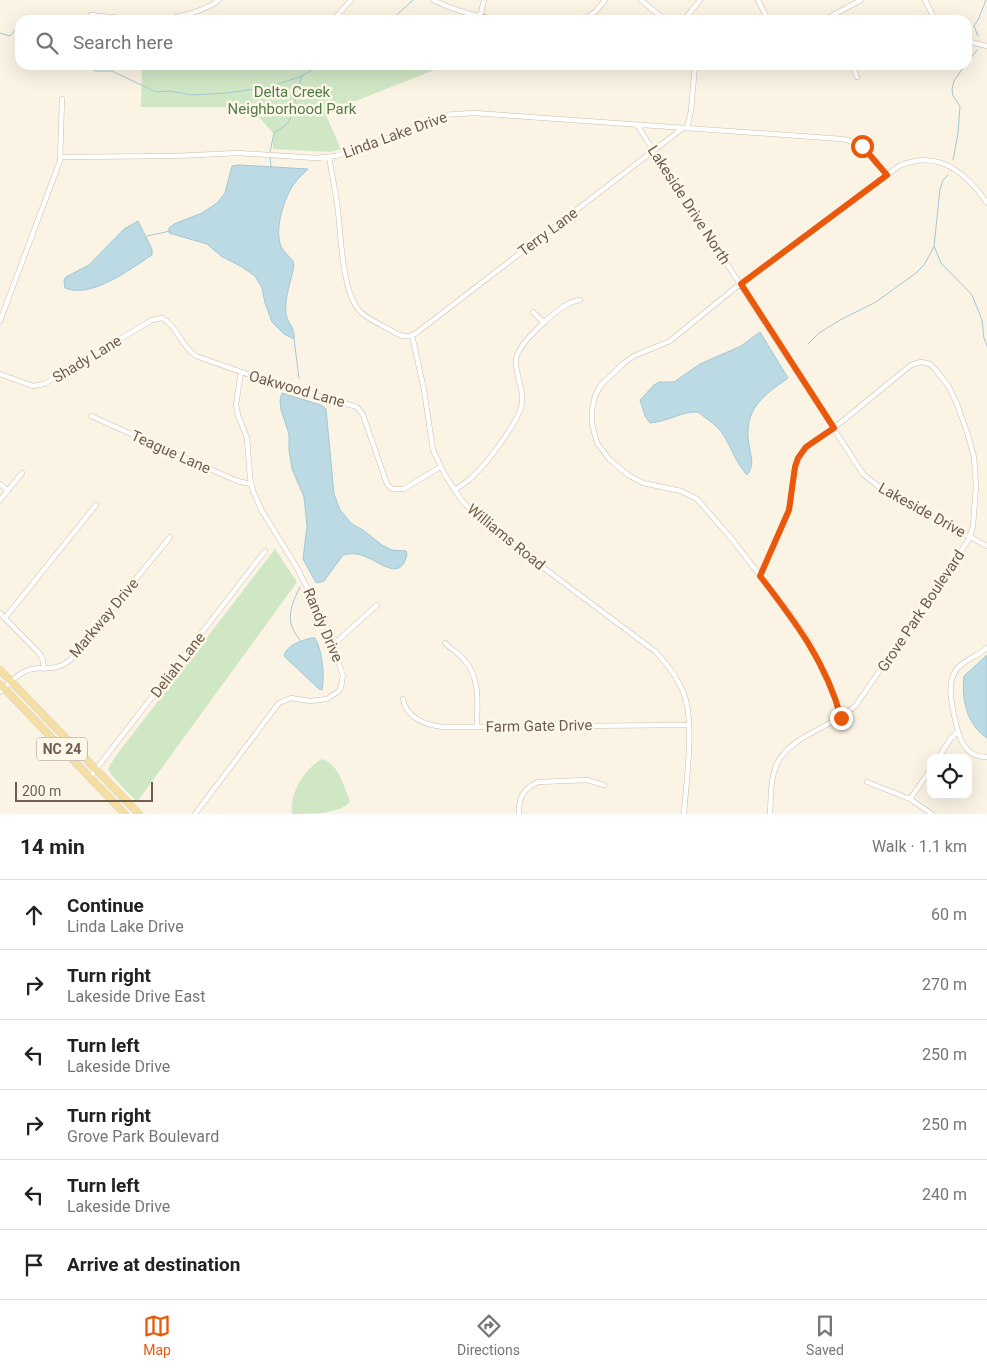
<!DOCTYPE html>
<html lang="en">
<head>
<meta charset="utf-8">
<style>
  :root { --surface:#fff; --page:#f6f6f6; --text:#222; --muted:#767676; --line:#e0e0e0; --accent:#ea580c }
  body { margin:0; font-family:Roboto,sans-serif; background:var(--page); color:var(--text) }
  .controls { position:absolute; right:15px; bottom:15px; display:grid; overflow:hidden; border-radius:10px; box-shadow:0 5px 20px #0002 }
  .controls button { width:45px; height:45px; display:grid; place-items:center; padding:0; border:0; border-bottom:1px solid var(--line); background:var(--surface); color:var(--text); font:25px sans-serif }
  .scale { position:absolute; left:15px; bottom:12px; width:138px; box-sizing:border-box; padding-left:5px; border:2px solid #725d4c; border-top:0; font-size:14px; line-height:18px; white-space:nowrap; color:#725d4c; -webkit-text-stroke:4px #fef8eb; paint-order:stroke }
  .stop { position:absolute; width:15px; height:15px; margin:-11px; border:4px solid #ea580c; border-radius:50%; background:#fff }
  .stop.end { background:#ea580c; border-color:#fff; box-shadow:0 1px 5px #0008 }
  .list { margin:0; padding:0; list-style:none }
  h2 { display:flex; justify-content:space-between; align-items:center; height:65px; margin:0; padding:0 20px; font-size:21px }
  h2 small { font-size:16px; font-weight:400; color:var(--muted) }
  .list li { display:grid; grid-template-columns:32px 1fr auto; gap:15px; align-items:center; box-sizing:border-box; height:70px; padding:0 20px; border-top:1px solid var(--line) }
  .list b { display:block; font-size:19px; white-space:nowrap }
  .list p { margin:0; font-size:16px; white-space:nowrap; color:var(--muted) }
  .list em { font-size:16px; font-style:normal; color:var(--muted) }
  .icon { flex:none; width:28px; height:28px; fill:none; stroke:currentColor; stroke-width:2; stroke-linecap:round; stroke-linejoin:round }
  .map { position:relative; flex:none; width:987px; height:814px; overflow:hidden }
  .search { position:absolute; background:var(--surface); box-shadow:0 5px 20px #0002; left:15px; right:15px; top:15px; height:55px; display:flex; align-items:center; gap:12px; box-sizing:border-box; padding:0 18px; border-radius:15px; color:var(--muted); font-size:19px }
  .sheet { height:485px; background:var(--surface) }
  nav { display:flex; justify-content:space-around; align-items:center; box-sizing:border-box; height:70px; border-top:1px solid var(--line); background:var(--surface); font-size:14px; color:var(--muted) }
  nav a { display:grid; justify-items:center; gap:2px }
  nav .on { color:var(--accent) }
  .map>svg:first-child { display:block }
  .green { fill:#d0e7c5 }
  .water { fill:#bbdae3; stroke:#a2c8d4 }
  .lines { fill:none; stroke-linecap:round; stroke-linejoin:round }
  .stream { stroke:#a2c8d4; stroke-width:1 }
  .minor-casing { stroke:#ccbdac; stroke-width:5.5 }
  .primary-casing { stroke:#d8d2cd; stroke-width:8 }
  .minor { stroke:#fff; stroke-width:4.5 }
  .primary { stroke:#f5dea2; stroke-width:7 }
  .route { stroke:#ea580c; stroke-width:6 }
  .labels { text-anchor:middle; stroke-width:5; stroke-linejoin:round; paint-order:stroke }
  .shield { fill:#fef8eb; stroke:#9c8c7c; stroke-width:1 }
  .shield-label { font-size:14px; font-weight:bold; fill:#725d4c }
  .park-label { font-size:15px; fill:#537d47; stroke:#fef8eb }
  .street-label { font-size:15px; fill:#725d4c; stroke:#fef8eb }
</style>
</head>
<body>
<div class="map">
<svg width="987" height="814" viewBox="0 0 987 814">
  <rect width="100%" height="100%" fill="#fbf4e5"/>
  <path class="green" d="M 142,65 L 447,65 L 325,113 L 341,149 L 330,152 L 273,149 L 273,133 L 250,107 L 141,107 Z
    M 275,549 L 297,582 L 137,802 L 114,778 L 108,769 L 115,757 Z
    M 322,759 C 339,764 344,787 350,801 C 343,814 309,814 292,814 C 289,794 304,769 322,759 Z"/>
  <path class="water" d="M 239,165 L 308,169 C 303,174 298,178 294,184 C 284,198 273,232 282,248 C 285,254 292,257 294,264 C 292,280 284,297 286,314 C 288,325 295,326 294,339 L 284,334 L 272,322 L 265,303 L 262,288 L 255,276 L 242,267 L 221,256 L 207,244 L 169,233 L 169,228 L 174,224 L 202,213 L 217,203 L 225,193 L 232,166 Z
    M 138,221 L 152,249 L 152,255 C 130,269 92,299 65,288 L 64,280 L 66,277 L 89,265 L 124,229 Z
    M 760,332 L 788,378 C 763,396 743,409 749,445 C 751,458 755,464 747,475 C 735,462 731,445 720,430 C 714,423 705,418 698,412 C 682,411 667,422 650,423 L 645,416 L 640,400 L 654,385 L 659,382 L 674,382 L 700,364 L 741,346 Z
    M 282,393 L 321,405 L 326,409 L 334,494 L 340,510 L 352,524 L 363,530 L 382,545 L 392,550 L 406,551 L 407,554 C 401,582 382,563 366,557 C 358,553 351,553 343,555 L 324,581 L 317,583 L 315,581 L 303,559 L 307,526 L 304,497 L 292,469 L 289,450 L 289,434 L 281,410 L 280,400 Z
    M 311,638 L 315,638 C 322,649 325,677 322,690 L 319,689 L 284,656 C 286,645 301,641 311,638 Z
    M 987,655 L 987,738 C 967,725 961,699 964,676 Z"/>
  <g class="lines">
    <path class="stream" d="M 391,20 L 413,0
      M 0,33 L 10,36 L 16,29 L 20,28
      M 978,36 L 974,26 L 978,20 L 986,0
      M 967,63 L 977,50
      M 73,65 L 85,66 L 96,71 L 112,71 L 156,92 L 170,91 L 192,95 L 227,93 L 269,87 L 302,76 L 319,65
      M 270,152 L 274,133 C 278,130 284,127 287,124 C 294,116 297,88 302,76
      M 270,156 L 271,167
      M 953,160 L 958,133 L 960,106 L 953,96 L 952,89 L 954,81 L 965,65
      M 948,175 L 943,180 L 940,189 L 934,246 L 941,263 L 972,295 L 982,320 L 984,338 L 987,346
      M 147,236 L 170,231
      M 294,339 L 299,378
      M 808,344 L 819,333 L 840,320 L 876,302 L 916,273 L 924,265 L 934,247
      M 300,587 C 294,599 287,614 292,627 C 294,632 298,637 301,642"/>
    <defs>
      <path id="minor" d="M 433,0 C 463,14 481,18 513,20
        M 641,0 L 665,20
        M 758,0 L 768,20
        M 925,0 L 935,20
        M 91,15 L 140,20
        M 480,17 L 484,0
        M 157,20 C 175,19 205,11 219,0
        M 333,20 L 351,0
        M 584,20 L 596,11 L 605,0
        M 684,20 L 700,0
        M 824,20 L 861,0
        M 967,41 L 987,46
        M 852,65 L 857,77
        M 637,125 L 863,474 L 884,491 L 987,546
        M 687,128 L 691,111 L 695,65
        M 61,157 L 175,156 L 238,153 L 316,158 L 336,156 L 370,145 L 443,115 L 473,113 L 842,139 C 863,142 874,159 887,175
        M 329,157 C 332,175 336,193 338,211 C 341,237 342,288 358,309 C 364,317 377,323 387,328 C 396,333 404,340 415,334 L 683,128
        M 533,312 L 544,323
        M 0,321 L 60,161 L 62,99
        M 412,335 L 424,390 L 433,450 L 445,475 L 462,501 L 485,524 L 656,652 C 668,665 678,678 684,694 C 695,723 686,782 684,814
        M 0,374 L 33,386 L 44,384 L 152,320 L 162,318 C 178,326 181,347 196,356 L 261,379 L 357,407 L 363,415 L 387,484 L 392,489 L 404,489 L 440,467
        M 91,416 L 237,481 L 251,484
        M 0,484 L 8,491
        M 454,490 C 460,487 465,483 470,479 C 485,466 515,426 521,408 C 526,392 515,376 516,360 C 517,344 553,313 566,305 C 571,302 575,301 580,300
        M 0,500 L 22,473
        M 760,576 L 789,510 L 795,467 L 801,453 L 815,440 L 839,424 L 911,365 L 921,362 L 930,364 L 935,369 L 949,387 L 957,404 L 968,435 L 974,457 L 976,486 L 973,526 L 970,537 L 953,564 L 856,705 C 834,727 789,736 777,764 C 770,779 771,798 770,814
        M 0,613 L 40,654 L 43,661 L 44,669
        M 5,618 L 96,505
        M 445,643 C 451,649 460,654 465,661 C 481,679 477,705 477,727
        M 333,645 L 377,605
        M 0,692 C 9,683 19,672 32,669 C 48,666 55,672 70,660 L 170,537
        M 403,699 C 406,718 426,725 443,727 L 689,725
        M 841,718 L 833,693 L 809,641 L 793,618 L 731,538 L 697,499 L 681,491 L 643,483 L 628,475 L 610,460 L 597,443 L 592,424 L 592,410 L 595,396 L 601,385 L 624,363 L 634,356 L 670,341 L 735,288 L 899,166 C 938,149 966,172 987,203
        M 958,732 C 963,747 970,757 987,757
        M 938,758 L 951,738 L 958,732 C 954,713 942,679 961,665 C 969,658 979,655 987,648
        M 90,777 L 265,551
        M 867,782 L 910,799 L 932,814
        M 910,799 L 931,769
        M 195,814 L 279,703 L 291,698 L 310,701 L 327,699 L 339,691 L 341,687 L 343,676 L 329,633 L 318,609 L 296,566 L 262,511 L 253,491 L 250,477 L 247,438 L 238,415 L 236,405 L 241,372
        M 519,814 C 518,799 523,788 538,782 L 587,780 L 604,785"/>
      <path id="primary" d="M 0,670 L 139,814
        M 0,684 L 125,814"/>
    </defs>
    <use href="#minor" class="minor-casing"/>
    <use href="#primary" class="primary-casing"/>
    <use href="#minor" class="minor"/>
    <use href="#primary" class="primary"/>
  </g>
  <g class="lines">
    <path class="route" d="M 841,718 C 827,663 794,620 760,576 L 789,510 L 795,467 L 798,458 L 806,447 L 834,428 L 741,284 L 887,175 L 862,146"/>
  </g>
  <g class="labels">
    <rect class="shield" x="37" y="737.5" width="50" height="23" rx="4"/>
    <g class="shield-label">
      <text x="62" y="754">NC 24</text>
    </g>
    <g class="park-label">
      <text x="292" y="97">Delta Creek<tspan x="292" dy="17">Neighborhood Park</tspan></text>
    </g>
    <g class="street-label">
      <text transform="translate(395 135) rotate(-20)" y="5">Linda Lake Drive</text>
      <text transform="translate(689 205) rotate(57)" y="5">Lakeside Drive North</text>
      <text transform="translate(548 232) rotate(-37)" y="5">Terry Lane</text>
      <text transform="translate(87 359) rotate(-31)" y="5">Shady Lane</text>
      <text transform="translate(297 389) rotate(16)" y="5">Oakwood Lane</text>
      <text transform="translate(171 452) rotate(24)" y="5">Teague Lane</text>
      <text transform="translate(922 510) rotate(29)" y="5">Lakeside Drive</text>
      <text transform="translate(506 537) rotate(39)" y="5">Williams Road</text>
      <text transform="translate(921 611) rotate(-56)" y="5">Grove Park Boulevard</text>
      <text transform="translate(104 618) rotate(-50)" y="5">Markway Drive</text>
      <text transform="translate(323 625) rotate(67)" y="5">Randy Drive</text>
      <text transform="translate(178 665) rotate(-52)" y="5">Deliah Lane</text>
      <text transform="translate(539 726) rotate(-1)" y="5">Farm Gate Drive</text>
    </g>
  </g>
</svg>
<div class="controls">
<button><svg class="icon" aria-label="locate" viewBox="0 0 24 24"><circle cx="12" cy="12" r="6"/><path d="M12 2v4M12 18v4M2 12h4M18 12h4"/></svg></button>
</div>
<div class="scale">200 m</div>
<div class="stop" style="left:862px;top:146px"></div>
<div class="stop end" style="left:841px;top:718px"></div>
<div class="search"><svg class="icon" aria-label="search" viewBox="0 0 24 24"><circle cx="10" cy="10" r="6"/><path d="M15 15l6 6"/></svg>Search here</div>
</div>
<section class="sheet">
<h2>14 min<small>Walk · 1.1 km</small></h2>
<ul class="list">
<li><svg class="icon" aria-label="ahead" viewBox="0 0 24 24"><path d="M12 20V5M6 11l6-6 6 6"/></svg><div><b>Continue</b><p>Linda Lake Drive</p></div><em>60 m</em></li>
<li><svg class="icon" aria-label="right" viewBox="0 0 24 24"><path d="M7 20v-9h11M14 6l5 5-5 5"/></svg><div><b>Turn right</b><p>Lakeside Drive East</p></div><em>270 m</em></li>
<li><svg class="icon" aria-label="left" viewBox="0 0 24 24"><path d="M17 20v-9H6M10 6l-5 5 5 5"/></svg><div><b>Turn left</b><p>Lakeside Drive</p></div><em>250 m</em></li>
<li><svg class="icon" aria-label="right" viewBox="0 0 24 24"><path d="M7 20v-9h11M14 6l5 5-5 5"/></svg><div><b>Turn right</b><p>Grove Park Boulevard</p></div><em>250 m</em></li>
<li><svg class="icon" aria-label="left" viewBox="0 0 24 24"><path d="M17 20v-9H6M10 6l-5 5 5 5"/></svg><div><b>Turn left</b><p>Lakeside Drive</p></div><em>240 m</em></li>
<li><svg class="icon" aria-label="arrive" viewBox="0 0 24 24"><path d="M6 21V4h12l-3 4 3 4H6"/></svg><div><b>Arrive at destination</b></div></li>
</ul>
</section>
<nav>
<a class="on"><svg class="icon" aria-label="map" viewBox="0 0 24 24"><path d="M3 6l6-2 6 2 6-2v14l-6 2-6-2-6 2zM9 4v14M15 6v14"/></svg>Map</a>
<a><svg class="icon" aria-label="directions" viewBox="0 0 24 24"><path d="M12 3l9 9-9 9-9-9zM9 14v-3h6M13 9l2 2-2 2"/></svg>Directions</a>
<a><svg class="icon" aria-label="saved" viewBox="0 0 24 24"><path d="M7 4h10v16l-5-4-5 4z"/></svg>Saved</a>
</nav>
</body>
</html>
